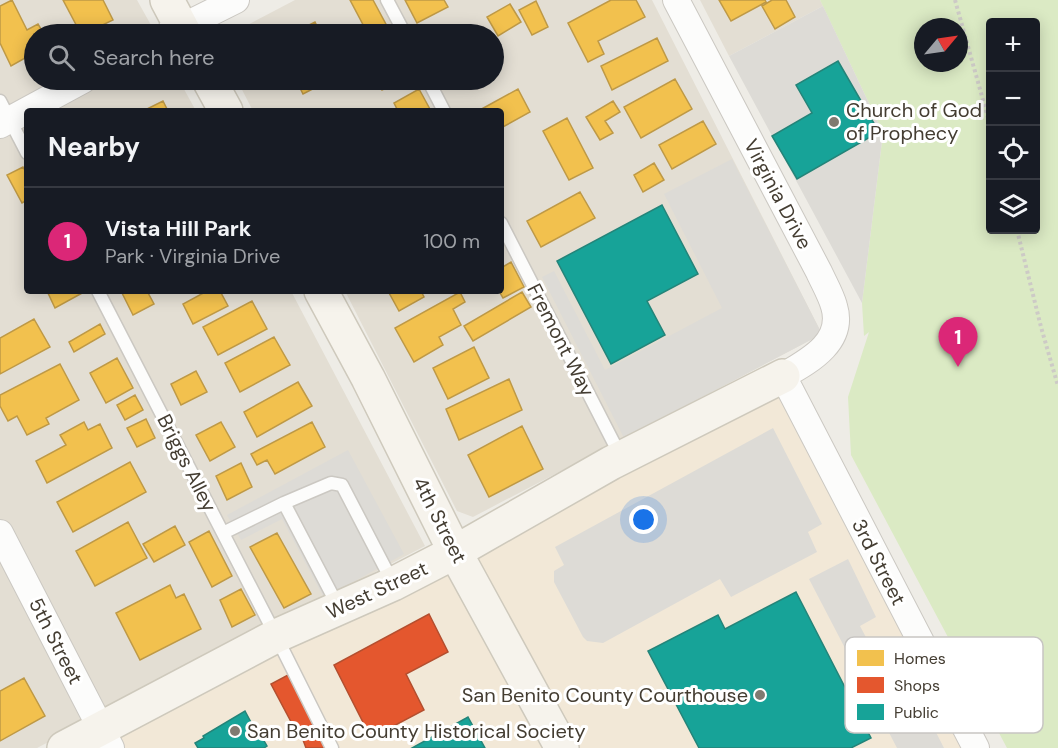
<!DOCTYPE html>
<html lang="en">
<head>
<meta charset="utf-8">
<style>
  :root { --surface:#171b24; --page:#20242c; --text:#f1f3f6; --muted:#9ea1a6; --line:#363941; --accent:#db2777 }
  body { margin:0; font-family:"DM Sans",sans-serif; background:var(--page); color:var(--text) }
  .controls { position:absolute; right:18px; top:18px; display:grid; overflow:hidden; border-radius:6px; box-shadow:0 3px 15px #0003 }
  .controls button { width:54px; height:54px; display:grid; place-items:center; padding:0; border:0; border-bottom:2px solid var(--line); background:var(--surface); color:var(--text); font:30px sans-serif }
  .compass { position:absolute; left:914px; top:18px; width:54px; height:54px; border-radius:50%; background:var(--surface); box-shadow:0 3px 15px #0003; rotate:61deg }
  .you { position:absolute; left:644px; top:520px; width:21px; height:21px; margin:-15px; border:4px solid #fff; border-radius:50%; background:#1a73e8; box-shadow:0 0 0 9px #1a73e833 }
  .badge { display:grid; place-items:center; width:39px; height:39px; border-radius:50%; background:var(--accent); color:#fff; font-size:20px; font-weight:700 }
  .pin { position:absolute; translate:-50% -50px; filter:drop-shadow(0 2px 3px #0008) }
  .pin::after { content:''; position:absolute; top:32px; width:21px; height:18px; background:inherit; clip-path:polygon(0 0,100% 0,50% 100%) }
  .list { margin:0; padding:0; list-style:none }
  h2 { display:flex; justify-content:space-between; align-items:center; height:78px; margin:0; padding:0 24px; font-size:26px }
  h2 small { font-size:20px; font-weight:400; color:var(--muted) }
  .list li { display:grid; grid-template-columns:39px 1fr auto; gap:18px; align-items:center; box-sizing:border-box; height:108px; padding:0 24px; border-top:2px solid var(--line) }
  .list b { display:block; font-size:22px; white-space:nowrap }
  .list p { margin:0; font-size:20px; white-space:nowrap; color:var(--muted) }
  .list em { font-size:20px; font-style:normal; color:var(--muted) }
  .icon { flex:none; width:33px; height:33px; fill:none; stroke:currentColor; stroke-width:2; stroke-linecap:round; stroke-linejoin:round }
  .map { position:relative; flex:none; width:1058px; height:748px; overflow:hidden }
  .search { position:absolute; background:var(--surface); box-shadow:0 3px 15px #0003; left:24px; top:24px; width:480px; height:66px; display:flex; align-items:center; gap:15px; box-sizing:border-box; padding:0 21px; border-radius:33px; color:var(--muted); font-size:22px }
  .panel { position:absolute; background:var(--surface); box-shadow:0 3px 15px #0003; left:24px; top:108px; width:480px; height:186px; border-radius:6px }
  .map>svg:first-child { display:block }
  .residential { fill:#e3ded3 }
  .commercial { fill:#f2e8d7 }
  .green { fill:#dbeac4; fill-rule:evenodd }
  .parking { fill:#dddbd6 }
  .homes { fill:#f2c14e; stroke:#be9946; stroke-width:1.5 }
  .shops { fill:#e4572e; stroke:#b44f2f; stroke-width:1.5 }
  .public { fill:#17a398; stroke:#248479; stroke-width:1.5 }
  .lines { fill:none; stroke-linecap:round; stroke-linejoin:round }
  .lane-casing { stroke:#cbc8c2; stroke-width:15 }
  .street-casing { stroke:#cbc8c2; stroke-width:28 }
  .secondary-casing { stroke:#cec9bc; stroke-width:36 }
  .path { stroke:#cdcac6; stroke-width:4; stroke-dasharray:3 3; stroke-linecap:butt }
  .lane { stroke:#fcfcfb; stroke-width:12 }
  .street { stroke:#fcfcfb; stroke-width:26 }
  .secondary { stroke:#f6f3ec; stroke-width:33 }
  .poi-dot { fill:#807a71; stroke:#fff; stroke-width:2 }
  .labels { text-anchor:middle; stroke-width:6; stroke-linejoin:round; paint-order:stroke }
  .poi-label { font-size:20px; fill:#443d32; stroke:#fff; text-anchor:start }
  .street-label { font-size:20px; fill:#443d32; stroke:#fff }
  .key { fill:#fff; stroke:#c7c5c2; stroke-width:1.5 }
  .key-label { font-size:16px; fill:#443d32 }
</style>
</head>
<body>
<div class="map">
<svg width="1058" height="748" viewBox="0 0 1058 748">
  <rect width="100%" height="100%" fill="#eeece6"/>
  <path class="residential" d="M 0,0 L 137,0 L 156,34 L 34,34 L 34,80 L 179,80 L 196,111 L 27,111 L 27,291 L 291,291 L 425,546 L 37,748 L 0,748 Z
    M 295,0 L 652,0 L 822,334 L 473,517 L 457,511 L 345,291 L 501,291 L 501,111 L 253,111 L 237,80 L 494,80 L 494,34 L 232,34 L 232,33 Z
    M 700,0 L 820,0 L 823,6 L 729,56 Z"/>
  <path class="commercial" d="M 783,376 L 981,748 L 71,748 Z"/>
  <path class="green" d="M 820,0 L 1058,0 L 1058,748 L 1007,748 L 851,455 L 848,397 L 869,332 L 864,336 L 862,303 L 883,133 ZM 990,22 L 1036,22 L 1036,230 L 990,230 ZM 923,27 L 959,27 L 959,63 L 923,63 Z"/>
  <path class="parking" d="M 823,6 L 883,133 L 862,303 L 729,56 Z
    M 732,159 L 822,334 L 624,438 L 542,277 L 554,271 L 605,370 L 722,308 L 664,194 Z
    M 773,428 L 822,524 L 808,532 L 817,552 L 731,597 L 720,579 L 603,643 L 587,641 L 583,637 L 554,582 L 554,571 L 564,565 L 555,547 Z
    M 348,450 L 404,554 L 324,598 L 282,519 L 241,540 L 227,515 Z
    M 848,559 L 876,617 L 860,626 L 905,711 L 921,703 L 944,748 L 897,748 L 809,579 Z"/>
  <path class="homes" d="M 12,0 L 27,30 L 38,24 L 44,34 L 34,34 L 34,53 L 11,66 L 0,43 L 0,6 Z
    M 63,0 L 103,0 L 113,20 L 84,34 L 81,34 Z
    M 350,0 L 373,0 L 388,28 L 377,34 L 368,34 Z
    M 405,0 L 444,0 L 448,7 L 417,23 Z
    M 611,0 L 636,0 L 645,17 L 598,41 L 604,54 L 588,62 L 568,23 Z
    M 719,0 L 765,0 L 766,2 L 731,21 Z
    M 772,0 L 786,0 L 795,17 L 775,29 L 762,6 Z
    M 536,1 L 548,27 L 532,35 L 519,10 Z
    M 510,4 L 521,22 L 498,36 L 487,17 Z
    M 315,22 L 321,34 L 291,34 Z
    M 657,38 L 668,61 L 612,90 L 601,66 Z
    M 675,79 L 692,109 L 641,138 L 624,107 Z
    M 296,80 L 330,80 L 303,94 Z
    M 377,80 L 403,80 L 382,90 Z
    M 419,89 L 431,111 L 398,111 L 394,103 Z
    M 518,89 L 530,112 L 501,128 L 501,111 L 478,111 Z
    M 163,101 L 168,111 L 143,111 Z
    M 613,101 L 620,112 L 605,121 L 613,133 L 600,140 L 586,117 Z
    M 567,118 L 593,168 L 569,180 L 543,131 Z
    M 703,121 L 716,144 L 672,169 L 659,145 Z
    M 654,163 L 664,180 L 643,192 L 634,175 Z
    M 23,167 L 27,174 L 27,200 L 22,203 L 7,175 Z
    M 580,192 L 595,218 L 541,247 L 527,221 Z
    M 511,262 L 524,287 L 503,298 L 499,291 L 501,291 L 501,268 Z
    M 47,291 L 83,291 L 84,292 L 55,308 Z
    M 121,291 L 147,291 L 154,304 L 133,315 Z
    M 207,291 L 220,291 L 228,306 L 193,324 L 183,304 Z
    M 388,291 L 421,291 L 424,297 L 399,311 Z
    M 460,292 L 465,302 L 453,309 L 461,325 L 439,337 L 443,345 L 414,362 L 395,328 Z
    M 522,292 L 531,307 L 473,341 L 464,326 Z
    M 252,301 L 267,329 L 218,355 L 203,327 Z
    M 34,319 L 50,347 L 0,374 L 0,338 Z
    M 100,324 L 105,334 L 74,352 L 69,342 Z
    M 274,337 L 290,365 L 240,392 L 225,363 Z
    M 474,347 L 489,378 L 448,399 L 433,368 Z
    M 117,358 L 133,388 L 106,403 L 90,373 Z
    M 60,364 L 79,400 L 46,418 L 49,424 L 27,435 L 17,416 L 8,421 L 0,406 L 0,395 Z
    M 196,371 L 207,392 L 181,405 L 171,384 Z
    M 509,379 L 522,410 L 459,440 L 446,409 Z
    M 298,382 L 312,406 L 257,437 L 244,412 Z
    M 135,395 L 143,410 L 125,420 L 117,405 Z
    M 146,419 L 155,438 L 137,447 L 127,428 Z
    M 84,422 L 88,430 L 100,424 L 112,448 L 47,483 L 36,461 L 66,445 L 60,435 Z
    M 221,422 L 235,447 L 210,461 L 196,435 Z
    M 312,422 L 325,447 L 275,474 L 267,460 L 257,465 L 251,454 Z
    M 522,426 L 543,469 L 489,497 L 468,455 Z
    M 130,462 L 146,492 L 73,532 L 57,502 Z
    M 241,463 L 252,487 L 227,500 L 216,476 Z
    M 128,522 L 147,558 L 95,586 L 76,551 Z
    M 175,526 L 185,545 L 154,562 L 143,544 Z
    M 209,531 L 232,576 L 212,587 L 189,542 Z
    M 277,533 L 311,594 L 284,608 L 250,547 Z
    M 170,585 L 176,598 L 184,594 L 201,629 L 140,660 L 116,613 Z
    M 241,589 L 255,615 L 232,627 L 220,600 Z
    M 24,678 L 45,716 L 0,741 L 0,691 Z"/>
  <path class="shops" d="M 429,614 L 448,652 L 406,674 L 424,710 L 371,738 L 334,665 Z
    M 288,675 L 314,724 L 297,733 L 271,684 Z
    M 320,732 L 327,748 L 306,748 L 303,740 Z"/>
  <path class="public" d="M 838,61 L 879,132 L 797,179 L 772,136 L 812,113 L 796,85 Z
    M 662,205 L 698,274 L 647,301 L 665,335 L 611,364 L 557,261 Z
    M 796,592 L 871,738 L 851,748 L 699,748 L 648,651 L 718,615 L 725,629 Z
    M 245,711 L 253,726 L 255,725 L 267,746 L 264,748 L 198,748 L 195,743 L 204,738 L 203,736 Z
    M 468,717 L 485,748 L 412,748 Z"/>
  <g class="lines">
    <defs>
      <path id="lane" d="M 387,0 L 405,34
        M 428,80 L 444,111
        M 0,101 L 27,153
        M 501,223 L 621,457
        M 98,291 L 276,636 L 332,748
        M 284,503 L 339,608
        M 223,533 L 284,503 L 331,483 L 342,485 L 393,583"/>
      <path id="street" d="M 676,0 L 819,272 C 824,283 831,295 834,306 C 845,342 809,361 783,376 L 976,748
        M 168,34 L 236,0
        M 0,125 L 83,80
        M 0,533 L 111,748"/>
      <path id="secondary" d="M 167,0 L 185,34
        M 209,80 L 226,111
        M 321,291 L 368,378 L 455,552 L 562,748
        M 64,748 L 276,636 L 393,584 L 455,552 L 611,463 L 783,376"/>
    </defs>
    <use href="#lane" class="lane-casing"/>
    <use href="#street" class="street-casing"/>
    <use href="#secondary" class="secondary-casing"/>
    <path class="path" d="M 955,0 L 990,125
      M 1017,230 L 1041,327 L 1058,386"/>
    <use href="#lane" class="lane"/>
    <use href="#street" class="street"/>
    <use href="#secondary" class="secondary"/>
  </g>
  <g class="poi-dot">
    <circle cx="834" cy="122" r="6"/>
    <circle cx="760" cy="695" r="6"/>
    <circle cx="235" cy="731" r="6"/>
  </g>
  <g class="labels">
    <g class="poi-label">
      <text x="846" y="117">Church of God<tspan x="846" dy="23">of Prophecy</tspan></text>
      <text x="748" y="702" text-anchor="end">San Benito County Courthouse</text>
      <text x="247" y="738">San Benito County Historical Society</text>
    </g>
    <g class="street-label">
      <text transform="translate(778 194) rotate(62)" y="7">Virginia Drive</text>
      <text transform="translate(561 340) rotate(63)" y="7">Fremont Way</text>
      <text transform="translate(187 463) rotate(63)" y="7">Briggs Alley</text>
      <text transform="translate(440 520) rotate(63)" y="7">4th Street</text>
      <text transform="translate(879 562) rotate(63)" y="7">3rd Street</text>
      <text transform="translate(377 590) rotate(-25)" y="7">West Street</text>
      <text transform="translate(56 641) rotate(63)" y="7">5th Street</text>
    </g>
  </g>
  <rect x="845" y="637" width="198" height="96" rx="9" class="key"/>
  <rect x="857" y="650" width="27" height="16" fill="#f2c14e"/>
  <rect x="857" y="677" width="27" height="16" fill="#e4572e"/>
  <rect x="857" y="704" width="27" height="16" fill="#17a398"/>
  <g class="key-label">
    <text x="894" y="664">Homes</text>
    <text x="894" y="691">Shops</text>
    <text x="894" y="718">Public</text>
  </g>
</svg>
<div class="controls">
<button>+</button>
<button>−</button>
<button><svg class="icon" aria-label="locate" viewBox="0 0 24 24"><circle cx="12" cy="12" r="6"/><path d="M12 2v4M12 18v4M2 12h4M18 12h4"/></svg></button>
<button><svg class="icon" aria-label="layers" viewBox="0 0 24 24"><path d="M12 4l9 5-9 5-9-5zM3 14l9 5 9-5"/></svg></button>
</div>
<svg class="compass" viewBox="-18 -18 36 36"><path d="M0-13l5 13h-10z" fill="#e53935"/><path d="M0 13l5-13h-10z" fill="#9ea1a6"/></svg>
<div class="you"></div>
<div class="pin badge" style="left:958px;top:367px">1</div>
<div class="search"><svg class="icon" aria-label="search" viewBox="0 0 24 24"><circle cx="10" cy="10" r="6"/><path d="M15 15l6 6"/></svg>Search here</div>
<section class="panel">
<h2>Nearby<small></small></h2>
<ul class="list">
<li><span class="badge">1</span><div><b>Vista Hill Park</b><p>Park · Virginia Drive</p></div><em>100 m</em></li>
</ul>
</section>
</div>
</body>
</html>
